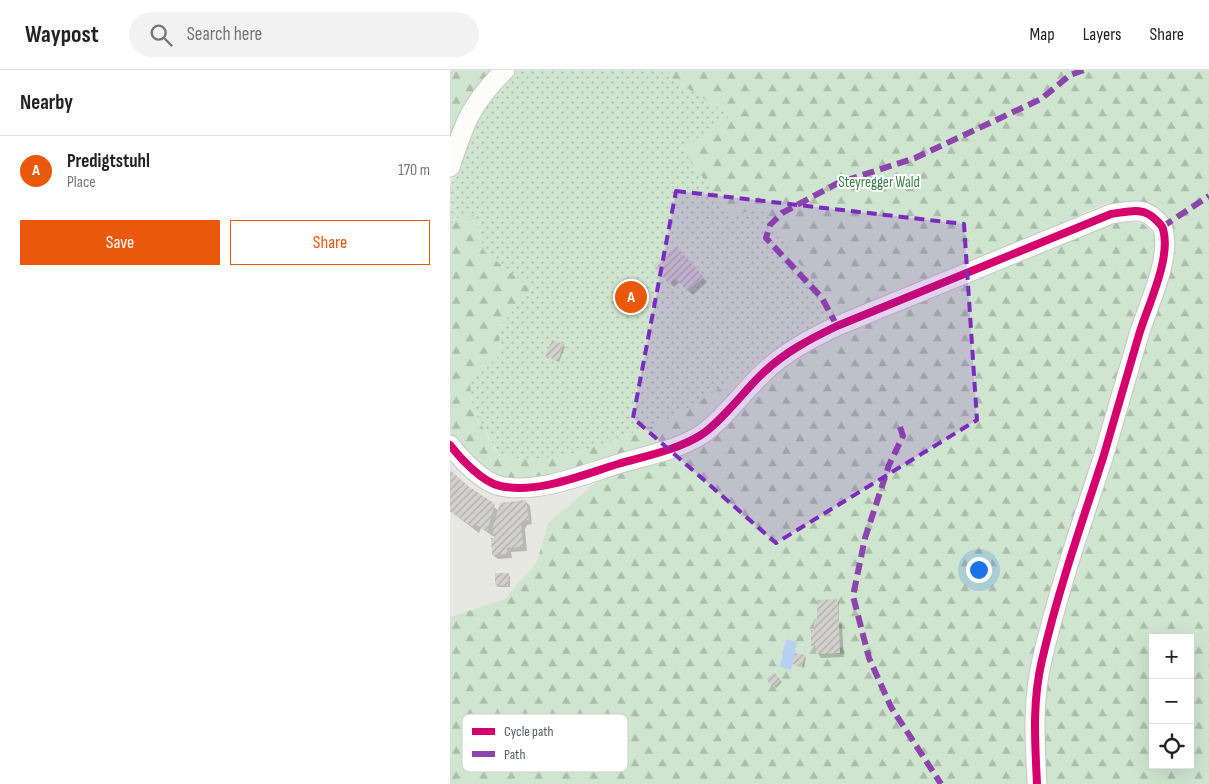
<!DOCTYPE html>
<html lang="en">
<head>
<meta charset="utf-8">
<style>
  :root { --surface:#fff; --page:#f2f2f2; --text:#222; --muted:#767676; --line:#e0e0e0; --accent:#ea580c }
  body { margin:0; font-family:"Sofia Sans Condensed",sans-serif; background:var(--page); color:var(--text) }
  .controls { position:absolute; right:15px; bottom:15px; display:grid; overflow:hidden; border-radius:0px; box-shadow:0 5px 20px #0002 }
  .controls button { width:45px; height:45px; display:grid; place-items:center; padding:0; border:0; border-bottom:1px solid var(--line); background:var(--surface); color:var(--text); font:25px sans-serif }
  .you { position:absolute; left:528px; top:499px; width:18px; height:18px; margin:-12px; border:4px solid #fff; border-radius:50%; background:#1a73e8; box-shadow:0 0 0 8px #1a73e833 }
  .badge { display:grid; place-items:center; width:32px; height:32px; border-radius:50%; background:var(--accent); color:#fff; font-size:16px; font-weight:700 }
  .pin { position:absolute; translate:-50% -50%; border:2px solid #fff; box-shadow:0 1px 5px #0006 }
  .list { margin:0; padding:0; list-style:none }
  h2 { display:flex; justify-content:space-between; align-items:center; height:65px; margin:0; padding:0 20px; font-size:21px }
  h2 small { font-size:16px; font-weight:400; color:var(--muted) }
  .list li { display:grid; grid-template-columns:32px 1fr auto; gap:15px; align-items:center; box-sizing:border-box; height:70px; padding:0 20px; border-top:1px solid var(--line) }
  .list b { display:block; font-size:19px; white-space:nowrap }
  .list p { margin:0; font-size:16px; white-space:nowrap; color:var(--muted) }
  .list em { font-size:16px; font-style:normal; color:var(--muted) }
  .actions { display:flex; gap:10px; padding:15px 20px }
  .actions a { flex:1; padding:11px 0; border:1px solid var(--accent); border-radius:0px; text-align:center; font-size:18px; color:var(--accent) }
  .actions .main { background:var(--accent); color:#fff }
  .icon { flex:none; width:28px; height:28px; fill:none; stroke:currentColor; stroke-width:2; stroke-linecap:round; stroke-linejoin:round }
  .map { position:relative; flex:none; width:759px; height:714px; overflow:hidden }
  header { display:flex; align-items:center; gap:30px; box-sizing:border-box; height:70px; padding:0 25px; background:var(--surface); border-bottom:1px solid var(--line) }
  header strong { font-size:24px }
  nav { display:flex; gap:28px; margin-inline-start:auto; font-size:18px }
  .search { width:350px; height:45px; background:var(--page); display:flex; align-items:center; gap:12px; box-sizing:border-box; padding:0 18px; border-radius:28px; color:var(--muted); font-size:19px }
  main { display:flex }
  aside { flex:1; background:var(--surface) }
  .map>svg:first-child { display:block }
  .grass { fill:url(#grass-dots) }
  .forest { fill:url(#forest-firs); fill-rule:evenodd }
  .water { fill:#b6d1f3 }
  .shadow { fill:#0003 }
  .building { fill:url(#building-hatch) }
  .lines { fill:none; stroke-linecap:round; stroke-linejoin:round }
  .street-casing { stroke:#c5c6c4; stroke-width:21 }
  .street { stroke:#fcfcfb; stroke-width:19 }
  .quiet { stroke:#8e44ad; stroke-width:6; stroke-dasharray:12 6; stroke-linecap:butt }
  .cycleway-casing { stroke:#fff; stroke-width:11 }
  .cycleway { stroke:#d6006c; stroke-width:8 }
  .marked { fill:#7b2cbf; fill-opacity:0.2; stroke:#7b2cbf; stroke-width:4; stroke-dasharray:10 6; stroke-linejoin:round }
  .labels { text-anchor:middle; stroke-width:4; stroke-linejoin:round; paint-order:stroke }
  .park-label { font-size:15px; fill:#387f44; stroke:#fff }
  .key { fill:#fff; stroke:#cdcecf; stroke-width:1 }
  .key-label { font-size:14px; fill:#585b60 }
</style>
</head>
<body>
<header>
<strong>Waypost</strong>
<div class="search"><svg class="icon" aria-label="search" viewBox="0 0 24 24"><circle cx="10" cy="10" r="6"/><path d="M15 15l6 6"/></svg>Search here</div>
<nav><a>Map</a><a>Layers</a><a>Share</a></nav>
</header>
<main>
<aside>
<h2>Nearby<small></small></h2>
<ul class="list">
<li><span class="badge">A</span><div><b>Predigtstuhl</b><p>Place</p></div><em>170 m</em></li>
</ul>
<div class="actions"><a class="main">Save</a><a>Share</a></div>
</aside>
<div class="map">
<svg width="759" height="714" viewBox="0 0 759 714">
  <defs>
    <pattern id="grass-dots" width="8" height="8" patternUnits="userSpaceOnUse" patternTransform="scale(1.25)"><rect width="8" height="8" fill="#d0e5d0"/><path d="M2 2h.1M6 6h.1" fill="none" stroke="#acbdac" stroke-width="1.8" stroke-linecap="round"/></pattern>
    <pattern id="forest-firs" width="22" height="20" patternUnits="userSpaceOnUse" patternTransform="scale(1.25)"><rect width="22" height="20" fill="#d0e5d0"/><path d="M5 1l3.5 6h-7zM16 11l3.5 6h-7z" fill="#acbdac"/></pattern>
    <pattern id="building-hatch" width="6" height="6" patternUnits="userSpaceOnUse" patternTransform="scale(1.25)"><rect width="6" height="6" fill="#d2d1cd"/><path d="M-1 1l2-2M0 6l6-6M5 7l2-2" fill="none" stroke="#adadaa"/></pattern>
  </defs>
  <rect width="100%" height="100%" fill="#e8e8e2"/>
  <path class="grass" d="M 64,0 L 209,0 L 281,46 L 233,78 L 312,137 L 345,188 L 381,233 L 388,247 L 368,253 L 356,261 L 338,274 L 297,311 L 286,308 L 221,349 L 116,387 L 72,389 L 49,384 L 23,340 L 20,313 L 49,286 L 50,256 L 81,219 L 34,181 L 25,145 L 7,148 L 0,155 L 0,117 L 23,52 Z"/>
  <path class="forest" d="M 0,0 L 46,0 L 22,22 L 0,86 Z
    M 209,0 L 759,0 L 759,714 L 593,714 L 588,647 L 611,542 L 723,170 L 711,140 L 687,134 L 656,133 L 473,215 L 388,247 L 381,233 L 345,188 L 312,137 L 280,146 L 232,78 L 281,46 ZM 703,568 L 740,568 L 740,695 L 703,695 Z
    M 25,145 L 34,181 L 81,219 L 50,256 L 49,286 L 20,313 L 23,340 L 48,384 L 72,389 L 116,387 L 221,349 L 286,308 L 312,317 L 347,284 L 377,267 L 653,155 L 675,151 L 693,154 L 705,165 L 707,189 L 606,520 L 579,714 L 0,714 L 0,547 L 55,529 L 87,492 L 98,453 L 166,395 L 120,404 L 66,411 L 48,406 L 18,387 L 0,363 L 0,155 L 7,148 Z"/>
  <path class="water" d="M 336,569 L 347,572 L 341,600 L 330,597 Z"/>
  <path class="shadow" d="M 230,182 L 257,212 L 243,225 L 230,212 L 224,217 L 205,197 Z
    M 113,275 L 115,277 L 109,292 L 97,286 Z
    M 0,402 L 17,417 L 49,441 L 76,432 L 80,436 L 82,454 L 77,455 L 75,459 L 77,481 L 61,482 L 62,488 L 48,489 L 43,485 L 47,469 L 31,458 L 29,463 L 0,441 Z
    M 58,505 L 60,507 L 60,517 L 48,517 L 46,515 Z
    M 387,530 L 389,532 L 389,552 L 392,555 L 394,587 L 371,588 L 363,575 L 366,561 Z
    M 354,586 L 356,588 L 354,598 L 344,594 Z
    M 324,603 L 332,612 L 326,618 L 318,609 Z"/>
  <path class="building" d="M 226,176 L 254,207 L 237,221 L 225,208 L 219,214 L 203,196 Z
    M 102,270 L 114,274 L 108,291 L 95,286 Z
    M 0,400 L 18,416 L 45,434 L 37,462 L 24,453 L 23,457 L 0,441 Z
    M 76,430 L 79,450 L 73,451 L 71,455 L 73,477 L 57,478 L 58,484 L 42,485 L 41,468 L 44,468 L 43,460 L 42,460 L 50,433 Z
    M 45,503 L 59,503 L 58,516 L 45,515 Z
    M 388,529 L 390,583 L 366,584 L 365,576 L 361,576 L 361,560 L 364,560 L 364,550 L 367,549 L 367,530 Z
    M 345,583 L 355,585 L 352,597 L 342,594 Z
    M 324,602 L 331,610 L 323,617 L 316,609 Z"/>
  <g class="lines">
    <defs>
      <path id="street" d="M 0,97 C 14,54 21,33 55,0
        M 0,375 C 11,389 32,412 50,416 C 88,424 132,405 168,394 C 195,386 227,380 251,365 C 272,351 294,321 313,303 C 335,282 360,269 387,256 L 661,144 C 678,142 693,136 706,150 C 709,153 712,155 713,159 C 722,189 696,239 688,268 C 676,308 665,348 653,388 C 631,455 608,521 592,590 C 582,632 585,672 587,714"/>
    </defs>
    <use href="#street" class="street-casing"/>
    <use href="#street" class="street"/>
    <path class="quiet" d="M 712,157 L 759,126
      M 387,256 L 372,228 L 316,168 L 320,155 L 332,143 L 388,113 L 465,88 L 591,29 L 620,5 L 634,0
      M 450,357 L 453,366 L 439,395 L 415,468 L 403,526 L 419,588 L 441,637 L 491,714"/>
    <defs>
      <path id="cycleway" d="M 0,375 C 11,389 32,412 50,416 C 88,424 132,405 168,394 C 195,386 227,380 251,365 C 272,351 294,321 313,303 C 335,282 360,269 387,256 L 661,144 C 678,142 693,136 706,150 C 709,153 712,155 713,159 C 722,189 696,239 688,268 C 676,308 665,348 653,388 C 631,455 608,521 592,590 C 582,632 585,672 587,714"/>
    </defs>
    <use href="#cycleway" class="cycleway-casing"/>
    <use href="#cycleway" class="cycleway"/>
  </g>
  <path class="marked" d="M 226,121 L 514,154 L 527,350 L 326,473 L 183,348 Z"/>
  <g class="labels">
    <g class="park-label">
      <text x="429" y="117">Steyregger Wald</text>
    </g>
  </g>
  <rect x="12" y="644" width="166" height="58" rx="8" class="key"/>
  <rect x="22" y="658" width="23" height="7" fill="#d6006c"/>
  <rect x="22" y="681" width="23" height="6" fill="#8e44ad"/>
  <g class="key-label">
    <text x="54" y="666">Cycle path</text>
    <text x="54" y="689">Path</text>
  </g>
</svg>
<div class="controls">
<button>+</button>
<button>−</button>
<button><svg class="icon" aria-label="locate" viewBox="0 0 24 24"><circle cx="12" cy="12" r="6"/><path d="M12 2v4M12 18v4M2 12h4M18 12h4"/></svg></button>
</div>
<div class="you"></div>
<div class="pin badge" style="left:181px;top:227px">A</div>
</div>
</main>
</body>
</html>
